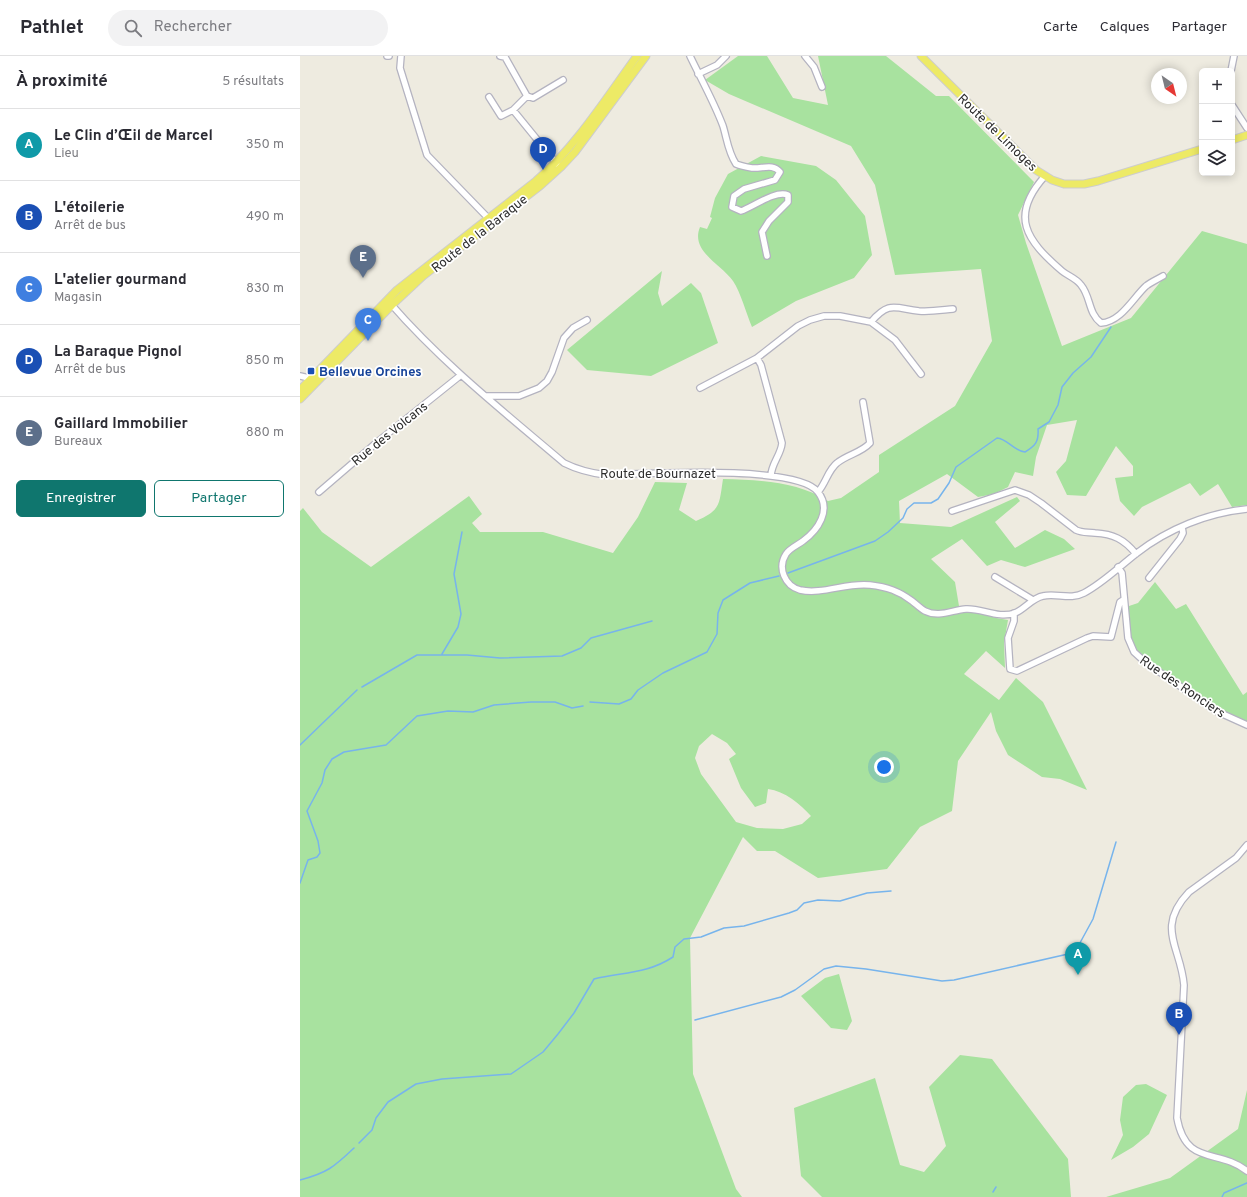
<!DOCTYPE html>
<html lang="fr">
<head>
<meta charset="utf-8">
<style>
  :root { --surface:#fff; --page:#f2f2f3; --text:#2b2b33; --muted:#7c7c81; --line:#e1e1e2; --accent:#0f766e }
  body { margin:0; font-family:Overpass,sans-serif; background:var(--page); color:var(--text) }
  .controls { position:absolute; right:12px; top:12px; display:grid; overflow:hidden; border-radius:6px; box-shadow:0 2px 10px #0003 }
  .controls button { width:36px; height:36px; display:grid; place-items:center; padding:0; border:0; border-bottom:1px solid var(--line); background:var(--surface); color:var(--text); font:20px sans-serif }
  .compass { position:absolute; left:851px; top:12px; width:36px; height:36px; border-radius:50%; background:var(--surface); box-shadow:0 2px 10px #0003; rotate:145deg }
  .you { position:absolute; left:584px; top:711px; width:14px; height:14px; margin:-10px; border:3px solid #fff; border-radius:50%; background:#1a73e8; box-shadow:0 0 0 6px #1a73e833 }
  .badge { display:grid; place-items:center; width:26px; height:26px; border-radius:50%; background:var(--accent); color:#fff; font-size:13px; font-weight:700 }
  .pin { position:absolute; translate:-50% -33px; filter:drop-shadow(0 1px 2px #0008) }
  .pin::after { content:''; position:absolute; top:21px; width:14px; height:12px; background:inherit; clip-path:polygon(0 0,100% 0,50% 100%) }
  .list { margin:0; padding:0; list-style:none }
  h2 { display:flex; justify-content:space-between; align-items:center; height:52px; margin:0; padding:0 16px; font-size:17px }
  h2 small { font-size:13px; font-weight:400; color:var(--muted) }
  .list li { display:grid; grid-template-columns:26px 1fr auto; gap:12px; align-items:center; box-sizing:border-box; height:72px; padding:0 16px; border-top:1px solid var(--line) }
  .list b { display:block; font-size:15px; white-space:nowrap }
  .list p { margin:0; font-size:13px; white-space:nowrap; color:var(--muted) }
  .list em { font-size:13px; font-style:normal; color:var(--muted) }
  .actions { display:flex; gap:8px; padding:12px 16px }
  .actions a { flex:1; padding:9px 0; border:1px solid var(--accent); border-radius:6px; text-align:center; font-size:14px; color:var(--accent) }
  .actions .main { background:var(--accent); color:#fff }
  .icon { flex:none; width:22px; height:22px; fill:none; stroke:currentColor; stroke-width:2; stroke-linecap:round; stroke-linejoin:round }
  .map { position:relative; flex:none; width:947px; height:1141px; overflow:hidden }
  header { display:flex; align-items:center; gap:24px; box-sizing:border-box; height:56px; padding:0 20px; background:var(--surface); border-bottom:1px solid var(--line) }
  header strong { font-size:19px }
  nav { display:flex; gap:22px; margin-inline-start:auto; font-size:14px }
  .search { width:280px; height:36px; background:var(--page); display:flex; align-items:center; gap:10px; box-sizing:border-box; padding:0 14px; border-radius:22px; color:var(--muted); font-size:15px }
  main { display:flex }
  aside { flex:1; background:var(--surface) }
  .map>svg:first-child { display:block }
  .green { fill:#a8e29f; fill-rule:evenodd }
  .lines { fill:none; stroke-linecap:round; stroke-linejoin:round }
  .stream { stroke:#77b4ec; stroke-width:1.5 }
  .minor-casing { stroke:#b4b3c0; stroke-width:8 }
  .major-casing { stroke:#cdcdcd; stroke-width:9 }
  .minor { stroke:#fff; stroke-width:5.5 }
  .major { stroke:#edea66; stroke-width:7 }
  .transit-dot { fill:#1a4fb4; stroke:#fff; stroke-width:1.5 }
  .labels { text-anchor:middle; stroke-width:3.5; stroke-linejoin:round; paint-order:stroke }
  .street-label { font-size:13px; fill:#2d2d2d; stroke:#fff }
  .transit-label { font-size:13px; font-weight:bold; fill:#164399; stroke:#fff; text-anchor:start }
</style>
</head>
<body>
<header>
<strong>Pathlet</strong>
<div class="search"><svg class="icon" aria-label="search" viewBox="0 0 24 24"><circle cx="10" cy="10" r="6"/><path d="M15 15l6 6"/></svg>Rechercher</div>
<nav><a>Carte</a><a>Calques</a><a>Partager</a></nav>
</header>
<main>
<aside>
<h2>À proximité<small>5 résultats</small></h2>
<ul class="list">
<li><span class="badge" style="background:#0f9aa8">A</span><div><b>Le Clin d’Œil de Marcel</b><p>Lieu</p></div><em>350 m</em></li>
<li><span class="badge" style="background:#1a4fb4">B</span><div><b>L'étoilerie</b><p>Arrêt de bus</p></div><em>490 m</em></li>
<li><span class="badge" style="background:#3f7fe0">C</span><div><b>L'atelier gourmand</b><p>Magasin</p></div><em>830 m</em></li>
<li><span class="badge" style="background:#1a4fb4">D</span><div><b>La Baraque Pignol</b><p>Arrêt de bus</p></div><em>850 m</em></li>
<li><span class="badge" style="background:#5c6f8a">E</span><div><b>Gaillard Immobilier</b><p>Bureaux</p></div><em>880 m</em></li>
</ul>
<div class="actions"><a class="main">Enregistrer</a><a>Partager</a></div>
</aside>
<div class="map">
<svg width="947" height="1141" viewBox="0 0 947 1141">
  <rect width="100%" height="100%" fill="#eeebe0"/>
  <path class="green" d="M 438,0 L 467,0 L 493,42 L 528,49 L 518,0 L 586,0 L 636,40 L 649,40 L 734,126 L 718,159 L 726,187 L 762,290 L 831,262 L 902,175 L 947,188 L 947,449 L 932,451 L 918,428 L 900,440 L 890,427 L 842,451 L 834,460 L 820,445 L 815,422 L 833,420 L 833,410 L 816,390 L 786,440 L 767,439 L 756,416 L 766,405 L 777,364 L 747,369 L 736,401 L 733,420 L 715,416 L 708,431 L 694,438 L 678,441 L 647,418 L 599,445 L 600,467 L 651,471 L 717,441 L 720,445 L 695,466 L 715,492 L 745,474 L 764,483 L 775,493 L 725,511 L 701,504 L 687,510 L 662,483 L 631,503 L 655,526 L 659,550 L 696,562 L 708,564 L 704,587 L 705,612 L 686,595 L 664,618 L 699,644 L 716,622 L 743,646 L 787,734 L 760,723 L 742,721 L 708,699 L 696,675 L 691,656 L 658,705 L 652,755 L 620,771 L 587,813 L 518,822 L 475,795 L 457,795 L 443,781 L 390,882 L 393,1018 L 436,1133 L 442,1141 L 0,1141 L 0,455 L 3,452 L 22,476 L 71,511 L 169,440 L 182,458 L 172,467 L 180,476 L 243,476 L 313,497 L 338,461 L 355,426 L 387,427 L 379,454 L 396,465 C 421,454 419,449 423,423 C 459,424 497,425 528,445 L 541,442 L 579,416 L 579,399 L 655,350 L 692,285 L 681,213 L 595,219 L 575,129 L 551,90 L 429,38 L 405,24 ZM 412,678 L 427,687 L 436,698 L 429,703 L 441,732 L 455,751 L 466,747 L 468,733 C 485,735 500,748 511,760 L 502,768 L 483,773 L 457,772 L 436,766 L 401,718 L 395,702 L 399,690 Z
    M 461,100 L 516,110 L 536,124 L 565,160 L 572,199 L 554,222 L 496,245 L 452,271 C 446,257 441,237 433,225 C 421,208 390,195 400,171 L 407,173 L 412,162 L 410,161 L 415,142 L 428,118 Z
    M 362,215 L 358,237 L 362,250 L 391,227 L 401,237 L 418,287 L 351,320 L 287,314 L 267,294 Z
    M 855,526 L 876,553 L 886,548 L 943,639 L 947,636 L 947,666 L 916,652 L 845,604 L 832,590 L 827,557 L 829,550 L 838,547 Z
    M 539,918 L 552,965 L 547,974 L 531,972 L 501,940 L 525,922 Z
    M 660,999 L 692,1003 L 768,1103 L 771,1141 L 522,1141 L 501,1120 L 494,1052 L 575,1022 L 600,1109 L 624,1116 L 646,1090 L 629,1031 Z
    M 846,1028 L 867,1039 L 849,1078 L 833,1091 L 811,1104 L 823,1079 L 820,1064 L 823,1041 L 836,1029 Z
    M 947,1034 L 947,1141 L 806,1141 L 870,1122 L 938,1073 Z"/>
  <g class="lines">
    <path class="stream" d="M 488,517 L 575,485 L 588,476 L 603,462 L 607,453 L 614,447 L 631,447 L 638,443 L 649,427 L 656,411 L 697,382 C 708,383 712,394 725,396 C 735,390 739,386 738,373 L 749,366 L 758,349 L 762,331 L 773,317 L 791,301 L 811,271
      M 142,598 L 158,571 L 161,558 L 154,518 L 162,476
      M 62,631 L 117,599 L 167,599 L 200,602 L 262,600 L 281,592 L 291,582 L 352,565
      M 290,646 L 319,648 L 331,643 L 338,634 L 363,617 L 407,596 L 417,578 L 418,557 L 423,544 L 450,527 L 479,520
      M 0,689 L 57,634
      M 0,827 L 8,804 L 17,801 L 20,797 L 18,785 L 7,755 L 22,727 L 25,714 L 32,703 L 44,696 L 86,689 L 117,660 L 148,655 L 173,656 L 194,649 L 231,646 L 255,646 L 272,652 L 283,650
      M 775,896 L 793,863 L 816,786
      M 395,964 L 481,941 L 495,934 L 524,913 L 536,910 L 566,913 L 642,925 L 654,924 L 768,898
      M 59,1087 L 72,1074 L 76,1062 L 88,1046 L 116,1028 L 142,1023 L 211,1018 L 243,996 L 258,978 L 274,957 L 294,923 C 323,916 347,918 373,901 L 375,891 L 384,883 L 401,881 L 424,872 L 444,870 L 489,857 L 497,854 L 504,847 L 518,844 L 540,845 L 567,837 L 591,835
      M 0,1124 C 27,1117 34,1111 54,1092
      M 693,1136 L 696,1131
      M 922,1141 L 924,1137 L 947,1127"/>
    <defs>
      <path id="minor" d="M 87,0 L 89,0
        M 101,0 L 100,12 L 127,99 L 191,165
        M 390,0 C 401,23 414,46 423,70 C 427,83 428,96 436,108 C 441,110 446,111 452,112 C 462,113 473,107 480,116 L 475,124 L 444,133 L 434,140 L 432,151 L 441,155 C 453,151 475,134 488,139 L 488,146 L 469,165 L 462,176 L 467,200
        M 505,0 L 514,11 L 522,31
        M 931,15 L 934,0
        M 398,18 L 417,9 L 426,0
        M 227,40 L 233,42 L 263,24
        M 189,41 L 201,60 L 213,54 L 227,40 L 205,1 L 200,0
        M 932,49 L 947,72
        M 213,54 L 257,108
        M 745,120 C 709,160 726,184 762,215 C 768,220 776,222 781,229 C 791,241 788,257 801,267 C 821,266 833,242 846,230 C 851,226 858,223 863,220
        M 90,247 C 142,307 204,356 264,407 C 278,414 290,417 306,419 C 343,418 497,408 518,436 C 532,454 518,474 503,485 C 498,489 490,492 486,498 C 477,512 485,530 500,534 C 523,539 547,526 570,529 C 587,531 599,535 612,545 C 616,548 621,553 625,555 C 639,562 652,554 666,553 C 682,552 698,563 715,557 C 725,553 732,542 743,540 C 756,537 771,544 784,537 C 803,527 820,510 837,497 C 868,473 907,457 947,453
        M 571,266 C 589,245 594,252 619,255 C 630,256 642,254 653,253
        M 0,320 L 13,323
        M 400,332 L 457,302
        M 186,340 L 219,340 L 239,332 L 247,325 L 252,316 L 264,282 L 273,272 L 287,264
        M 471,420 C 471,408 481,399 482,387 L 461,309 L 457,302 L 498,270 L 510,264 L 524,260 L 540,260 L 571,266 L 595,284 L 621,318
        M 19,436 L 76,387 L 161,319
        M 518,436 C 526,427 528,414 537,407 C 548,398 561,397 570,387 L 563,346
        M 652,455 L 715,434 L 729,439 L 741,447 L 776,474 C 782,477 788,476 795,477 C 813,478 824,483 836,498
        M 818,511 L 822,517 L 828,582 L 834,596 L 845,606 L 916,655 L 947,669
        M 695,521 L 733,544
        M 849,522 L 880,483 L 883,477 L 882,471
        M 714,557 L 714,565 L 708,582 L 710,613 L 717,615 L 787,582 L 793,580 L 811,581 L 820,546 L 823,544
        M 947,789 L 936,802 L 889,836 C 855,872 881,891 884,929 L 877,1062 C 886,1111 918,1092 947,1115"/>
      <path id="major" d="M 621,0 L 736,114 L 752,124 L 764,128 L 784,128 L 798,125 L 902,93
        M 932,84 L 947,79
        M 0,334 L 97,234 L 236,125 C 277,89 305,44 337,0
        M 0,343 L 92,249 L 123,220 L 240,130 L 261,111 L 275,96 L 346,0"/>
    </defs>
    <use href="#minor" class="minor-casing"/>
    <use href="#major" class="major-casing"/>
    <use href="#minor" class="minor"/>
    <use href="#major" class="major"/>
  </g>
  <rect class="transit-dot" x="7" y="311" width="8" height="8" rx="2"/>
  <g class="labels">
    <g class="street-label">
      <text transform="translate(698 76) rotate(44)" y="5">Route de Limoges</text>
      <text transform="translate(179 177) rotate(-38)" y="5">Route de la Baraque</text>
      <text transform="translate(89 377) rotate(-39)" y="5">Rue des Volcans</text>
      <text x="358" y="422">Route de Bournazet</text>
      <text transform="translate(883 630) rotate(34)" y="5">Rue des Ronciers</text>
    </g>
    <g class="transit-label">
      <text x="19" y="320">Bellevue Orcines</text>
    </g>
  </g>
</svg>
<div class="controls">
<button>+</button>
<button>−</button>
<button><svg class="icon" aria-label="layers" viewBox="0 0 24 24"><path d="M12 4l9 5-9 5-9-5zM3 14l9 5 9-5"/></svg></button>
</div>
<svg class="compass" viewBox="-18 -18 36 36"><path d="M0-13l5 13h-10z" fill="#e53935"/><path d="M0 13l5-13h-10z" fill="#7c7c81"/></svg>
<div class="you"></div>
<div class="pin badge" style="left:778px;top:919px;background:#0f9aa8">A</div>
<div class="pin badge" style="left:879px;top:979px;background:#1a4fb4">B</div>
<div class="pin badge" style="left:68px;top:285px;background:#3f7fe0">C</div>
<div class="pin badge" style="left:243px;top:114px;background:#1a4fb4">D</div>
<div class="pin badge" style="left:63px;top:222px;background:#5c6f8a">E</div>
</div>
</main>
</body>
</html>
